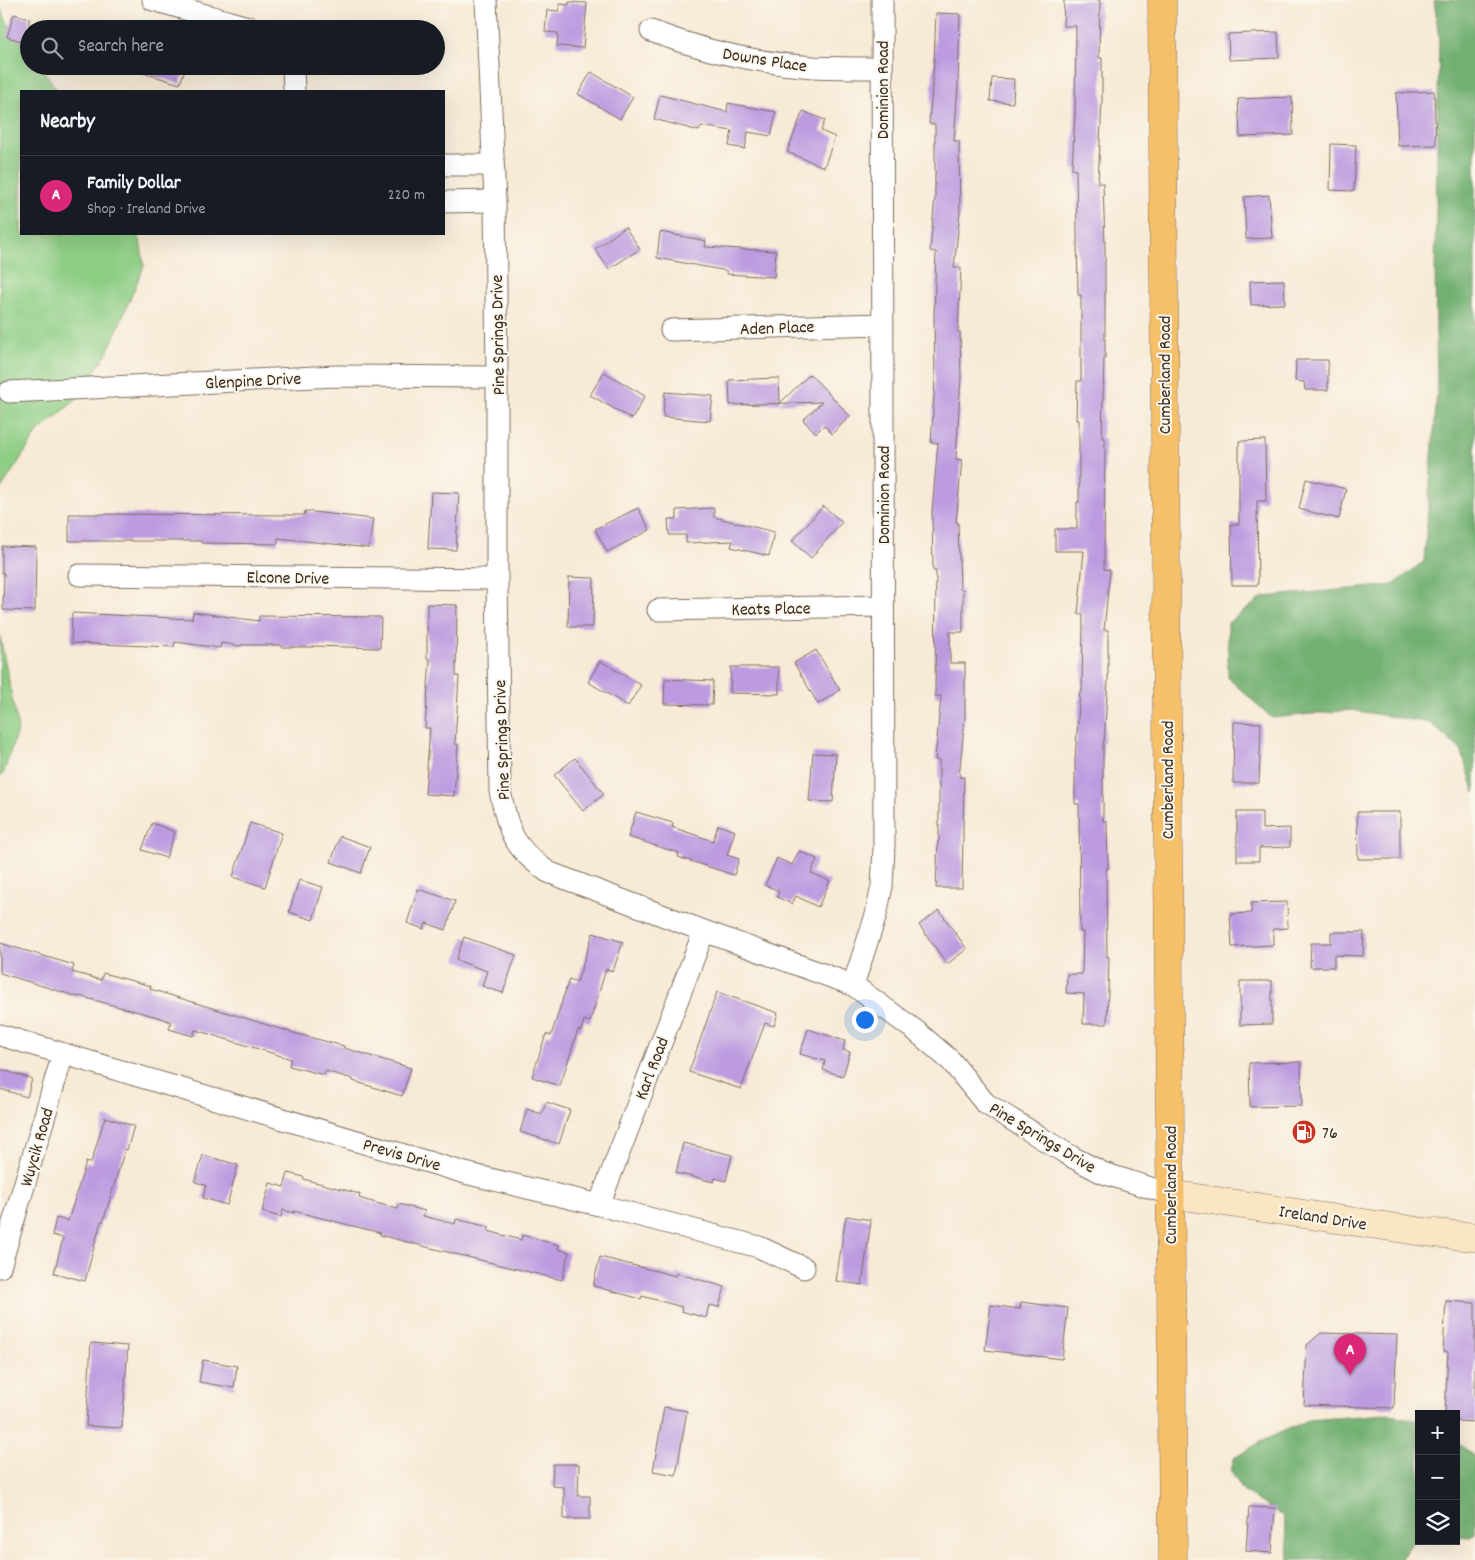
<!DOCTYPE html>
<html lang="en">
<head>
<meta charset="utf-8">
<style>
  :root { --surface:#171b24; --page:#242831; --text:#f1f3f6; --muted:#9ea1a6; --line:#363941; --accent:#db2777 }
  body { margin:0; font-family:Dekko,sans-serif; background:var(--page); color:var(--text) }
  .controls { position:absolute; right:15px; bottom:15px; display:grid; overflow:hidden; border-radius:0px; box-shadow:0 5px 20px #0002 }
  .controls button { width:45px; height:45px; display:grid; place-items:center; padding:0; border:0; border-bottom:1px solid var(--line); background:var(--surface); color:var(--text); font:25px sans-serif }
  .you { position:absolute; left:864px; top:1019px; width:18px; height:18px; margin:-12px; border:4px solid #fff; border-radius:50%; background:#1a73e8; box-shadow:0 0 0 8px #1a73e833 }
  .badge { display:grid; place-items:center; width:32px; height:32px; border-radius:50%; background:var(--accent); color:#fff; font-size:16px; font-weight:700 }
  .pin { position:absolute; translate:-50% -41px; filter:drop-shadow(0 1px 2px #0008) }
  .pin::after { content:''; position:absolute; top:26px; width:18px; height:15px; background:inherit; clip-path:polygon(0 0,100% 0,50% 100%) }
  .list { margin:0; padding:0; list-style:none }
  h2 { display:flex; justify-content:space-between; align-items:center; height:65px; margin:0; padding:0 20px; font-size:21px }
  h2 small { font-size:16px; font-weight:400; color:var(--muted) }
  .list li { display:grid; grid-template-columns:32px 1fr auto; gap:15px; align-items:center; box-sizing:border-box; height:80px; padding:0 20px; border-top:1px solid var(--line) }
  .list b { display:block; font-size:19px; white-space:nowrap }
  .list p { margin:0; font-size:16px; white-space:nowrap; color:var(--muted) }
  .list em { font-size:16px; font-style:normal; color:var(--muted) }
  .icon { flex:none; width:28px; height:28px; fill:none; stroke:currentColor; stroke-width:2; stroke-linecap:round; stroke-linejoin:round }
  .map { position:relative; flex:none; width:1475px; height:1560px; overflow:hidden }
  .search { position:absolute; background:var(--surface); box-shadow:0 5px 20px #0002; left:20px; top:20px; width:425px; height:55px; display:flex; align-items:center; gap:12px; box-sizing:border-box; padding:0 18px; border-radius:28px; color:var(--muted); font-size:19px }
  .panel { position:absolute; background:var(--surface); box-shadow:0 5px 20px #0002; left:20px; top:90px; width:425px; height:145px; border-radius:0px }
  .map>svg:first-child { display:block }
  .green { fill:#8dcd84; stroke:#647c51 }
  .forest { fill:#72b072; stroke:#566d48 }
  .building { fill:#bc9be0 }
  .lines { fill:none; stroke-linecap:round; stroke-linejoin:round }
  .street-casing { stroke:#7d6d5e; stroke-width:23 }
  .secondary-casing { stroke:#7d6d5e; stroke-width:29 }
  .primary-casing { stroke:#7d6d5e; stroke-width:29 }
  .street { stroke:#fff; stroke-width:21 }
  .secondary { stroke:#fbe6c4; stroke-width:28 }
  .primary { stroke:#f6c06b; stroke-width:28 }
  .labels { text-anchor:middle; stroke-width:4; stroke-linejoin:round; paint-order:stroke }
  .street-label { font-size:18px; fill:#3b2a1e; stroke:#fbf7ec }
  .poi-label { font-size:18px; fill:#3b2a1e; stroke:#fbf7ec; text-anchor:start }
</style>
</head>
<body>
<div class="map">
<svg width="1475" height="1560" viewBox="0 0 1475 1560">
  <rect width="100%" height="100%" fill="#fbf7ec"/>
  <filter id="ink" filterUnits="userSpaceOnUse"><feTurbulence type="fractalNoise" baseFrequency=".02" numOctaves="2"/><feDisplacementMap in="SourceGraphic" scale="10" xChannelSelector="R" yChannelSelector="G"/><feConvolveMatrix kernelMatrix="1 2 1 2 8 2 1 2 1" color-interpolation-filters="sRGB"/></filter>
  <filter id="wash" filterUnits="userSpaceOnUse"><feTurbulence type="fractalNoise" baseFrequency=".0096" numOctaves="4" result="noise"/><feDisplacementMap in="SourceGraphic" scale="20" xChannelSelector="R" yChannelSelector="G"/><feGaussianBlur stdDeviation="1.12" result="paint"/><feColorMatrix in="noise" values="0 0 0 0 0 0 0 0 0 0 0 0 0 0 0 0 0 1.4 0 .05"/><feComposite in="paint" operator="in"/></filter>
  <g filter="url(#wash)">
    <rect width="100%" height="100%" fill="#f7ead6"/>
    <path class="green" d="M 0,8 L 8,24 L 29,52 L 29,66 L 40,66 L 58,91 L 21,91 L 21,234 L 139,234 L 144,266 L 107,353 L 77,399 L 38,432 L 0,490 Z
      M 0,636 L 18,728 L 4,772 L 0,777 Z"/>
    <path class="forest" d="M 1434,0 L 1475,0 L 1475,793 L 1461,750 L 1430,723 L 1351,710 L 1272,718 L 1228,678 L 1228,623 L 1263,597 L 1393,585 L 1424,561 L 1437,392 L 1435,270 L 1439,38 Z
      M 1387,1414 L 1419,1421 L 1419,1534 L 1401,1558 L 1402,1560 L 1289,1560 L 1288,1545 L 1283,1516 L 1244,1492 L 1231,1472 L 1234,1458 L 1262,1441 L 1308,1420 Z
      M 1456,1442 L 1475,1456 L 1475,1533 L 1471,1537 L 1456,1536 Z"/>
    <g id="blocks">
      <path class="building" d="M 1064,0 L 1100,0 L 1099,58 L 1102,58 L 1102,101 L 1098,183 L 1103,183 L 1105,247 L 1105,358 L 1104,358 L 1102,438 L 1105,438 L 1104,569 L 1110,570 L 1104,630 L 1108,630 L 1108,681 L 1104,742 L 1103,742 L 1103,821 L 1107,821 L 1108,869 L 1106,869 L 1107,957 L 1109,957 L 1107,1024 L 1083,1024 L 1084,994 L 1066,993 L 1067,974 L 1082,974 L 1083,932 L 1080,932 L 1079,804 L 1075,804 L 1075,760 L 1080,691 L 1082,691 L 1083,614 L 1078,614 L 1084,551 L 1055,551 L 1055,529 L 1077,529 L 1077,502 L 1079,502 L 1079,420 L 1076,420 L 1077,381 L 1081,381 L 1081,295 L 1078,295 L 1076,170 L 1072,169 L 1075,113 L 1076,26 L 1063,26 Z
        M 569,2 L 587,3 L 583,48 L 557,46 L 558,33 L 545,32 L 547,10 L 559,11 L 560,4 L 569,5 Z
        M 936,13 L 960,14 L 958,85 L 954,141 L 959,141 L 960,212 L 954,268 L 961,268 L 958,332 L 960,332 L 961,377 L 956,459 L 962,460 L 956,522 L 958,522 L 960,589 L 963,589 L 963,632 L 950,632 L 950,663 L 965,663 L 965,716 L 959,777 L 964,777 L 962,888 L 936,888 L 938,841 L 939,841 L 939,760 L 935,760 L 941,696 L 935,696 L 936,571 L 933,571 L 932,511 L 938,443 L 931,443 L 935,380 L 934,317 L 936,252 L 930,251 L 935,197 L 935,124 L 929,124 L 934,62 Z
        M 14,14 L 29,18 L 29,43 L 7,37 Z
        M 1278,32 L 1279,58 L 1229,60 L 1228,34 Z
        M 134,66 L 186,66 L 180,84 L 134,70 Z
        M 591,72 L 633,97 L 620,119 L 578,94 Z
        M 992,78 L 1014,79 L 1013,103 L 990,101 Z
        M 1434,91 L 1436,145 L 1398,146 L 1396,93 Z
        M 660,95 L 727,112 L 728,103 L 776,112 L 771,136 L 748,132 L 745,149 L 729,146 L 732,131 L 701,126 L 699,131 L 654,119 Z
        M 1292,97 L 1293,135 L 1240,137 L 1238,99 Z
        M 803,111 L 825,120 L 821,131 L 835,137 L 824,167 L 787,152 Z
        M 1331,144 L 1356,145 L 1354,191 L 1330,190 Z
        M 1269,195 L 1272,238 L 1246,239 L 1244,197 Z
        M 625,227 L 640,249 L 609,269 L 595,249 Z
        M 660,232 L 706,241 L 705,247 L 776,251 L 774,277 L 727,274 L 727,271 L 657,258 Z
        M 1284,280 L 1285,304 L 1251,305 L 1250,281 Z
        M 1296,360 L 1328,360 L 1328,390 L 1305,390 L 1304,382 L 1295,381 Z
        M 604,372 L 645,396 L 632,419 L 590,395 Z
        M 810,374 L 850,416 L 832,434 L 824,425 L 816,433 L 803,420 L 822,402 L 730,405 L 729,380 L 779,378 L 780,403 Z
        M 665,392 L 713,396 L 710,421 L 663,417 Z
        M 1265,440 L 1266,501 L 1257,501 L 1258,585 L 1232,585 L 1231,524 L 1239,524 L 1239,441 Z
        M 1306,479 L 1346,489 L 1339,519 L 1299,509 Z
        M 431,492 L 459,493 L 456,550 L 428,549 Z
        M 823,506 L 842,522 L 811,558 L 792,541 Z
        M 638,508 L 650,530 L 607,552 L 595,529 Z
        M 714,508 L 714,517 L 774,532 L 769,556 L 731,547 L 733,541 L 686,543 L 686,535 L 669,535 L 668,519 L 677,519 L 677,510 Z
        M 305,511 L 373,519 L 369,548 L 278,538 L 278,544 L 201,543 L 201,541 L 69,541 L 69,514 L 304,515 Z
        M 2,546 L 36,547 L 35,611 L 3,610 L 4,573 L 2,573 Z
        M 569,577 L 594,578 L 593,627 L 568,627 Z
        M 427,604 L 457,605 L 456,676 L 459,676 L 455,744 L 458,744 L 454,796 L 425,794 L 430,728 L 425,728 L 430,659 L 427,659 Z
        M 193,612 L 259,621 L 259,616 L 381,617 L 380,648 L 313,646 L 313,647 L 281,647 L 281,645 L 241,645 L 241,646 L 221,643 L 220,648 L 175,642 L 174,647 L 71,643 L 72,613 L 192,619 Z
        M 816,650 L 840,690 L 818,704 L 794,663 Z
        M 600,661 L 641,685 L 628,706 L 588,682 Z
        M 731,667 L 779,667 L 779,694 L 730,693 Z
        M 665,679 L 713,681 L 712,705 L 664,704 Z
        M 1234,722 L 1261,723 L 1259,783 L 1233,783 Z
        M 813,753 L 836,754 L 833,802 L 809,801 Z
        M 575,758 L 604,794 L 583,811 L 554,775 Z
        M 636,812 L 673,823 L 672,827 L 713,841 L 718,825 L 735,831 L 727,855 L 739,859 L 734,875 L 678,857 L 679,853 L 628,837 Z
        M 1237,812 L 1262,812 L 1262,829 L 1290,828 L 1290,847 L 1259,848 L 1259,861 L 1237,861 Z
        M 1357,812 L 1400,812 L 1400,859 L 1358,859 Z
        M 152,823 L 175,832 L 166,858 L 142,850 Z
        M 250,823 L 282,833 L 265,887 L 233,877 Z
        M 340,836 L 370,847 L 361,873 L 331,862 Z
        M 799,851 L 817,859 L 811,873 L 830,881 L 818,907 L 796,896 L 792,904 L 777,897 L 779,891 L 765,885 L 777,858 L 792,865 Z
        M 299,880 L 323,887 L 313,920 L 289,912 Z
        M 418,889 L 455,901 L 446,930 L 426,923 L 424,929 L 407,923 Z
        M 1287,902 L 1288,928 L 1273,929 L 1273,945 L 1232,947 L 1230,914 L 1251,913 L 1251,903 Z
        M 939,910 L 967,949 L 947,964 L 919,925 Z
        M 1331,932 L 1364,932 L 1363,956 L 1334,955 L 1334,967 L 1310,967 L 1311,943 L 1331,943 Z
        M 593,933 L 623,942 L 613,971 L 606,969 L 590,1022 L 584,1020 L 581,1031 L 578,1030 L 560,1086 L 532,1077 L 546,1034 L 551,1036 L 569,979 L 577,982 Z
        M 464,937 L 516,955 L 503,993 L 482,986 L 487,971 L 456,960 Z
        M 0,943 L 74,965 L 72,972 L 101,980 L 103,973 L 151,986 L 150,989 L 297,1034 L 344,1046 L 344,1048 L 411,1068 L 402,1096 L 353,1081 L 353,1079 L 325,1071 L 324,1075 L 289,1066 L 291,1059 L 206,1033 L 195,1030 L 193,1036 L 169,1029 L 171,1022 L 161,1018 L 79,996 L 78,997 L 0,973 Z
        M 1240,981 L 1272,981 L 1272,1024 L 1240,1025 Z
        M 717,992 L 778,1013 L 774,1026 L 765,1023 L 741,1089 L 689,1072 Z
        M 808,1029 L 845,1041 L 843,1050 L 850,1052 L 843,1076 L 823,1070 L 825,1061 L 800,1054 Z
        M 1301,1062 L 1302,1106 L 1250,1107 L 1249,1063 Z
        M 0,1069 L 32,1079 L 27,1097 L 0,1089 Z
        M 546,1102 L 570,1110 L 559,1144 L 520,1132 L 527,1109 L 542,1114 Z
        M 105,1117 L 134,1126 L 127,1150 L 125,1149 L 103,1222 L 101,1221 L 85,1281 L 54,1273 L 63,1238 L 52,1235 L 56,1218 L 68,1221 L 86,1162 L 91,1163 Z
        M 683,1143 L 732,1155 L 726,1181 L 715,1178 L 714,1182 L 676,1173 Z
        M 203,1155 L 238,1165 L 227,1205 L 203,1198 L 206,1185 L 195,1182 Z
        M 288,1173 L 304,1177 L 303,1179 L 360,1194 L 359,1198 L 369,1201 L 398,1209 L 399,1204 L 425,1211 L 423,1216 L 455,1224 L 456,1219 L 489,1227 L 488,1231 L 521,1240 L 522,1235 L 559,1245 L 558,1249 L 569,1252 L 562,1280 L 427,1247 L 380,1235 L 381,1233 L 294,1211 L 294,1213 L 283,1210 L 281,1217 L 262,1212 L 270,1183 L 284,1187 Z
        M 846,1216 L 871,1220 L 862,1285 L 836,1281 Z
        M 600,1257 L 676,1276 L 676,1273 L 725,1287 L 719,1307 L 709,1305 L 706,1318 L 681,1311 L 682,1307 L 642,1296 L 641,1299 L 593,1286 Z
        M 1446,1301 L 1475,1303 L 1475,1422 L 1456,1421 L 1456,1414 L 1445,1414 L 1448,1352 L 1443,1351 Z
        M 1021,1302 L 1068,1308 L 1062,1359 L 985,1350 L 991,1305 L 1020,1309 Z
        M 1321,1333 L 1397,1335 L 1394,1408 L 1304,1405 L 1307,1345 Z
        M 91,1343 L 128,1346 L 122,1428 L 86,1426 Z
        M 203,1360 L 237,1366 L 234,1388 L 199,1382 Z
        M 664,1407 L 687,1411 L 676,1475 L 653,1471 Z
        M 553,1464 L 579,1464 L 578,1496 L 590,1496 L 590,1519 L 564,1519 L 564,1487 L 552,1486 Z
        M 1249,1507 L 1275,1508 L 1272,1553 L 1246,1551 Z"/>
    </g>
  </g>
  <g filter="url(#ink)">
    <use href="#blocks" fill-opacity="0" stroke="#7d6d5e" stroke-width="1"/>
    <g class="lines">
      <defs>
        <path id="street" d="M 153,0 L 255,29
          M 486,0 L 495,201 L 497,377 L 497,579 L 500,791 C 509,832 512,847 548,872 L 704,931 L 853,985 L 916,1031 L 951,1061 L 985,1103 L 1072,1157 L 1103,1173 L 1170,1194
          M 651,31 C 703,51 757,63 813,67 C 836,68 859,68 882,68
          M 293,66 L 294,91
          M 444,165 L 493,165
          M 444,202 L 495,201
          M 671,330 L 882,324
          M 9,392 L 336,376 L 497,377
          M 79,575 L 497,579
          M 658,610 L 883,606
          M 853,985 L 876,915 L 882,886 L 884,848 L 882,0
          M 0,1035 L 465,1173 L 599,1205 L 759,1247 L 804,1268
          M 599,1205 L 704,931
          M 0,1267 L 63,1054"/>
        <path id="secondary" d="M 1170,1194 L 1424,1232 L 1475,1237"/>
        <path id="primary" d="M 1162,0 L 1173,1560"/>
      </defs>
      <use href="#street" class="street-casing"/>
      <use href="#secondary" class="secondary-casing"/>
      <use href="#primary" class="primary-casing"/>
      <use href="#street" class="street"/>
      <use href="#secondary" class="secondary"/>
      <use href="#primary" class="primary"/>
    </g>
  </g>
  <defs>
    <symbol id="fuel-disc" viewBox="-11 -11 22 22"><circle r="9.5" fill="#c8321e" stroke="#fbf7ec"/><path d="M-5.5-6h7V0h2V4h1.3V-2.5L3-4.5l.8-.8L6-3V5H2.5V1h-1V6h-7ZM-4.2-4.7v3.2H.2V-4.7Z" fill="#fff"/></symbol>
  </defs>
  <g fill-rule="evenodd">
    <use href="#fuel-disc" x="1290" y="1118" width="28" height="28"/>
  </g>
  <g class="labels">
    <g class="street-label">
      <text transform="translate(765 59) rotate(9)" y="6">Downs Place</text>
      <text transform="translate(882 90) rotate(-90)" y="6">Dominion Road</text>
      <text transform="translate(777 327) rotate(-2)" y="6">Aden Place</text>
      <text transform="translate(497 335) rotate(-91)" y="6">Pine Springs Drive</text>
      <text transform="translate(1164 375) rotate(-90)" y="6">Cumberland Road</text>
      <text transform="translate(253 380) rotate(-3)" y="6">Glenpine Drive</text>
      <text transform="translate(883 495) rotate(-90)" y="6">Dominion Road</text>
      <text transform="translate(288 577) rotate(1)" y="6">Elcone Drive</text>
      <text transform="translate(771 608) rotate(-1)" y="6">Keats Place</text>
      <text transform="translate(501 740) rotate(-92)" y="6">Pine Springs Drive</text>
      <text transform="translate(1167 780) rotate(-90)" y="6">Cumberland Road</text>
      <text transform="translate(651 1068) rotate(-69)" y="6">Karl Road</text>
      <text transform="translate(1043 1137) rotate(31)" y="6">Pine Springs Drive</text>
      <text transform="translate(36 1147) rotate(-74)" y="6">Wuycik Road</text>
      <text transform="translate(402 1154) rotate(16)" y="6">Previs Drive</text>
      <text transform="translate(1170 1185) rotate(-90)" y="6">Cumberland Road</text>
      <text transform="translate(1323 1217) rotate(9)" y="6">Ireland Drive</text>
    </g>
    <g class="poi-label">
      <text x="1322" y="1138">76</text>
    </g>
  </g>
</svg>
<div class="controls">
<button>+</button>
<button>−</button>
<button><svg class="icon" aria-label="layers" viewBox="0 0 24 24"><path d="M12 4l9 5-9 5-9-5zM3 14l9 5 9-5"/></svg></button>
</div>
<div class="you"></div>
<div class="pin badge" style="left:1350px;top:1375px">A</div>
<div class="search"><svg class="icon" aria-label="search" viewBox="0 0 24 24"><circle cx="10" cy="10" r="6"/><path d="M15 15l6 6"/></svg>Search here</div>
<section class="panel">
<h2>Nearby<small></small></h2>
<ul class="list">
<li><span class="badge">A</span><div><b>Family Dollar</b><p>Shop · Ireland Drive</p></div><em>220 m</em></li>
</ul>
</section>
</div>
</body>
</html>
